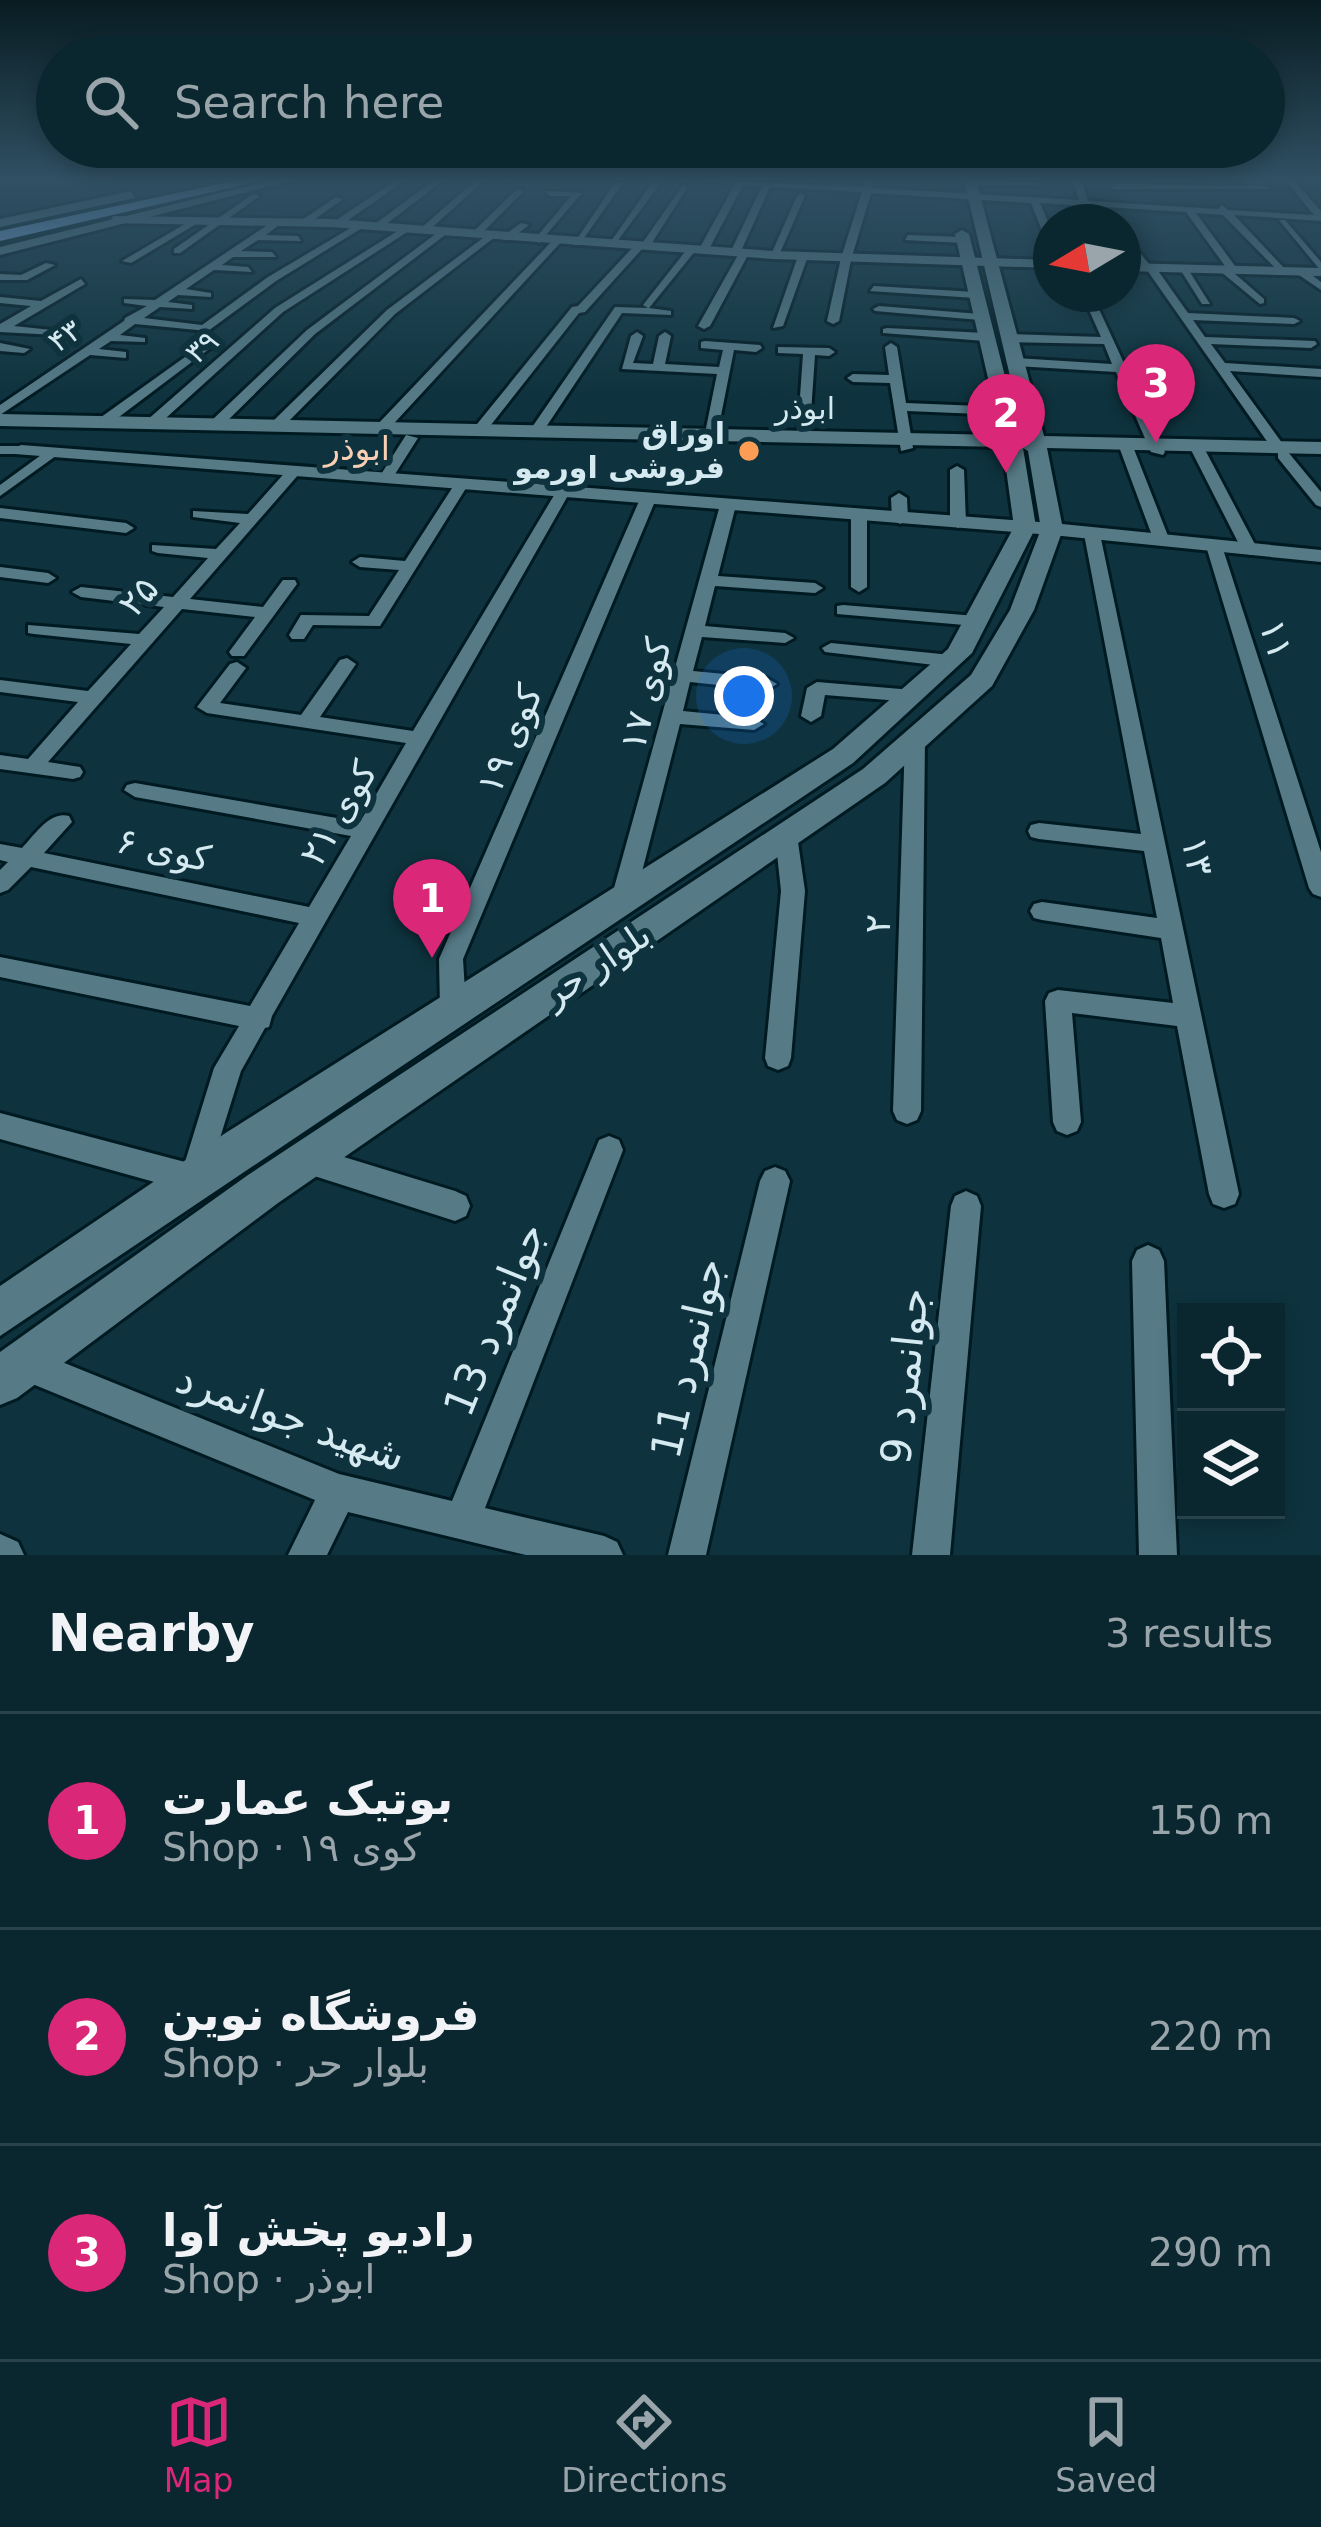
<!DOCTYPE html>
<html lang="en">
<head>
<meta charset="utf-8">
<style>
  :root { --surface:#0a262e; --page:#132e36; --text:#f1f3f6; --muted:#99a5aa; --line:#2a434a; --accent:#db2777 }
  body { margin:0; font-family:"DejaVu Sans","Noto Sans Arabic",sans-serif; background:var(--page); color:var(--text) }
  .controls { position:absolute; right:36px; bottom:36px; display:grid; overflow:hidden; border-radius:0px; box-shadow:0 6px 18px #0003 }
  .controls button { width:108px; height:108px; display:grid; place-items:center; padding:0; border:0; border-bottom:3px solid var(--line); background:var(--surface); color:var(--text); font:60px sans-serif }
  .compass { position:absolute; left:1033px; top:204px; width:108px; height:108px; border-radius:50%; background:var(--surface); box-shadow:0 6px 18px #0003; rotate:260deg }
  .you { position:absolute; left:744px; top:696px; width:42px; height:42px; margin:-30px; border:9px solid #fff; border-radius:50%; background:#1a73e8; box-shadow:0 0 0 18px #1a73e833 }
  .badge { display:grid; place-items:center; width:78px; height:78px; border-radius:50%; background:var(--accent); color:#fff; font-size:39px; font-weight:700 }
  .pin { position:absolute; translate:-50% -99px; filter:drop-shadow(0 3px 6px #0008) }
  .pin::after { content:''; position:absolute; top:63px; width:42px; height:36px; background:inherit; clip-path:polygon(0 0,100% 0,50% 100%) }
  .list { margin:0; padding:0; list-style:none }
  h2 { display:flex; justify-content:space-between; align-items:center; height:156px; margin:0; padding:0 48px; font-size:51px }
  h2 small { font-size:39px; font-weight:400; color:var(--muted) }
  .list li { display:grid; grid-template-columns:78px 1fr auto; gap:36px; align-items:center; box-sizing:border-box; height:216px; padding:0 48px; border-top:3px solid var(--line) }
  .list b { display:block; font-size:45px; white-space:nowrap }
  .list p { margin:0; font-size:39px; white-space:nowrap; color:var(--muted) }
  .list em { font-size:39px; font-style:normal; color:var(--muted) }
  .icon { flex:none; width:66px; height:66px; fill:none; stroke:currentColor; stroke-width:2; stroke-linecap:round; stroke-linejoin:round }
  .map { position:relative; flex:none; width:1321px; height:1555px; overflow:hidden }
  .search { position:absolute; background:var(--surface); box-shadow:0 6px 18px #0003; left:36px; right:36px; top:36px; height:132px; display:flex; align-items:center; gap:30px; box-sizing:border-box; padding:0 42px; border-radius:66px; color:var(--muted); font-size:45px }
  .sheet { height:804px; background:var(--surface) }
  nav { display:flex; justify-content:space-around; align-items:center; box-sizing:border-box; height:168px; border-top:3px solid var(--line); background:var(--surface); font-size:33px; color:var(--muted) }
  nav a { display:grid; justify-items:center; gap:6px }
  nav .on { color:var(--accent) }
  .map>svg:first-child { display:block }
  .lines { fill:none; stroke-linecap:round; stroke-linejoin:round }
  .minor-casing { stroke:#001a22; stroke-width:6 }
  .tertiary-casing { stroke:#001a22; stroke-width:6 }
  .secondary-casing { stroke:#001a22; stroke-width:6 }
  .trunk-casing { stroke:#001a22; stroke-width:6 }
  .minor { fill:#567b87; fill-rule:evenodd }
  .tertiary { fill:#567b87; fill-rule:evenodd }
  .secondary { fill:#567b87; fill-rule:evenodd }
  .trunk { fill:#7faee4; fill-rule:evenodd }
  .poi-dot { fill:#fd9c55; stroke:#0e333e; stroke-width:4.5 }
  .labels { text-anchor:middle; stroke-width:12; stroke-linejoin:round; paint-order:stroke }
  .far-street-label { font-size:30px; fill:#d5e9f0; stroke:#0e333e }
  .far-poi-label { font-size:30px; font-weight:bold; fill:#d5e9f0; stroke:#0e333e; text-anchor:end }
  .far-neighbourhood-label { font-size:33px; fill:#f9cfb4; stroke:#0e333e }
  .street-label { font-size:36px; fill:#d5e9f0; stroke:#0e333e }
  .near-street-label { font-size:42px; fill:#d5e9f0; stroke:#0e333e }
</style>
</head>
<body>
<div class="map">
<svg width="1321" height="1555" viewBox="0 0 1321 1555">
  <rect width="100%" height="100%" fill="#0e333e"/>
  <g class="lines">
    <defs>
      <path id="minor" d="M 396,180 L 406,180 L 341,225 L 335,225 L 335,221 Z
        M 434,180 L 444,180 L 381,228 L 375,228 L 375,224 Z
        M 476,180 L 485,180 L 427,232 L 421,232 L 421,228 Z
        M 654,180 L 663,180 L 613,247 L 607,247 Z
        M 699,180 L 864,187 L 866,180 L 874,180 L 872,188 L 1079,200 L 1073,180 L 1081,180 L 1088,201 L 1218,209 L 1222,205 L 1228,210 L 1314,215 L 1285,180 L 1294,180 L 1321,211 L 1321,221 L 1234,215 L 1285,269 L 1281,274 L 1223,215 L 1196,213 L 1238,270 L 1234,273 L 1264,299 L 1264,303 L 1260,304 L 1220,271 L 1220,267 L 1225,266 L 1186,212 L 1040,203 L 1051,229 L 1051,243 L 1046,240 L 1031,203 L 871,193 L 851,260 L 839,321 L 833,324 L 827,321 L 841,258 L 862,192 L 770,187 L 741,251 L 749,253 L 710,326 L 704,329 L 698,326 L 738,255 L 730,253 L 762,186 L 743,185 L 708,251 L 703,254 L 698,251 L 735,184 Z
        M 967,180 L 1035,182 L 1039,185 L 970,185 Z
        M 616,181 L 623,183 L 579,245 L 573,245 Z
        M 1114,184 L 1267,186 L 1271,189 L 1111,189 Z
        M 683,185 L 687,188 L 648,249 L 642,249 L 585,312 L 579,313 L 483,435 L 473,435 L 473,429 L 572,307 L 578,306 L 635,245 L 641,245 Z
        M 517,189 L 524,191 L 478,237 L 472,237 L 472,233 Z
        M 546,191 L 582,193 L 539,243 L 534,240 L 571,196 L 549,196 Z
        M 801,193 L 805,196 L 779,255 L 770,257 L 797,196 Z
        M 253,194 L 260,196 L 180,253 L 174,253 L 174,249 Z
        M 336,197 L 343,199 L 308,224 L 302,224 L 302,220 Z
        M 195,218 L 203,220 L 131,263 L 122,261 Z
        M 275,220 L 283,222 L 266,235 L 298,236 L 301,241 L 258,240 L 241,251 L 272,252 L 276,257 L 233,257 L 222,265 L 248,267 L 252,272 L 214,270 L 186,289 L 211,293 L 211,297 L 178,295 L 168,302 L 192,305 L 192,309 L 160,307 L 144,318 L 202,325 L 268,277 L 359,223 L 367,225 L 276,281 L 208,331 L 135,324 L 120,335 L 145,338 L 145,342 L 111,341 L 99,349 L 126,352 L 126,358 L 90,355 L 0,415 L 0,405 L 124,321 L 125,318 L 147,306 L 124,303 L 124,299 L 155,300 Z
        M 1279,220 L 1285,220 L 1321,262 L 1321,271 Z
        M 521,223 L 529,225 L 509,240 L 503,240 L 503,236 Z
        M 404,227 L 412,229 L 283,312 L 156,427 L 146,427 L 146,421 L 275,308 Z
        M 441,230 L 449,232 L 315,334 L 220,428 L 210,428 L 210,422 L 307,330 Z
        M 1123,232 L 1149,264 L 1154,265 L 1188,313 L 1294,318 L 1300,321 L 1294,324 L 1193,320 L 1205,337 L 1315,341 L 1317,344 L 1311,348 L 1211,344 L 1225,363 L 1321,369 L 1321,377 L 1230,371 L 1285,447 L 1283,450 L 1273,450 L 1147,270 L 1142,269 L 1123,242 Z
        M 487,235 L 495,237 L 395,314 L 280,430 L 270,430 L 270,424 L 387,310 Z
        M 908,235 L 963,237 L 968,240 L 963,243 L 905,240 Z
        M 554,239 L 562,241 L 386,432 L 376,432 L 376,426 Z
        M 688,248 L 696,250 L 649,308 L 671,311 L 671,315 L 622,313 L 540,436 L 530,436 L 528,433 L 615,307 L 648,308 L 643,305 Z
        M 803,253 L 808,256 L 783,326 L 773,328 L 798,256 Z
        M 46,263 L 55,265 L 27,280 L 0,280 L 0,274 L 21,275 Z
        M 1178,266 L 1186,266 L 1210,304 L 1202,304 Z
        M 1296,269 L 1304,269 L 1321,282 L 1321,290 L 1296,273 Z
        M 81,279 L 85,284 L 14,326 L 52,330 L 56,331 L 56,335 L 0,332 L 0,324 L 31,306 L 0,303 L 0,297 L 41,301 Z
        M 874,286 L 975,292 L 980,295 L 975,298 L 870,291 Z
        M 1082,294 L 1092,294 L 1165,452 L 1163,455 L 1151,452 L 1116,372 L 1015,366 L 1009,362 L 1015,358 L 1112,364 L 1104,344 L 1009,342 L 1003,338 L 1009,334 L 1101,337 Z
        M 879,306 L 980,314 L 986,317 L 980,320 L 875,311 L 873,309 Z
        M 887,328 L 985,333 L 991,337 L 985,341 L 883,333 L 883,329 Z
        M 637,332 L 643,336 L 633,363 L 653,364 L 659,336 L 665,332 L 671,336 L 665,364 L 719,367 L 723,350 L 701,348 L 701,342 L 705,341 L 760,345 L 762,348 L 756,352 L 734,350 L 716,441 L 704,438 L 717,374 L 622,369 L 631,336 Z
        M 213,337 L 217,339 L 217,343 L 107,426 L 97,426 L 97,420 Z
        M 0,343 L 30,349 L 24,353 L 0,351 Z
        M 891,343 L 897,347 L 906,403 L 1004,407 L 1011,411 L 1004,415 L 907,411 L 913,448 L 901,451 L 890,383 L 853,382 L 847,378 L 853,374 L 889,375 L 885,347 Z
        M 778,347 L 829,348 L 835,352 L 829,356 L 815,355 L 809,442 L 797,439 L 803,354 L 778,353 Z
        M 406,435 L 418,438 L 390,482 L 380,482 L 378,479 Z
        M 1125,440 L 1132,444 L 1170,541 L 1168,544 L 1156,544 L 1154,541 L 1118,444 Z
        M 1196,442 L 1203,446 L 1258,550 L 1256,553 L 1250,555 L 1242,550 L 1189,446 Z
        M 0,446 L 21,446 L 28,450 L 21,454 L 0,454 Z
        M 48,450 L 60,453 L 0,496 L 0,485 Z
        M 1278,452 L 1288,452 L 1321,492 L 1321,507 L 1316,505 L 1278,458 Z
        M 957,466 L 964,470 L 966,523 L 958,528 L 950,523 L 950,470 Z
        M 294,467 L 299,468 L 299,474 L 190,599 L 263,607 L 283,580 L 295,580 L 297,584 L 244,656 L 232,656 L 229,652 L 255,617 L 182,609 L 48,762 L 80,767 L 83,772 L 80,777 L 73,779 L 0,769 L 0,755 L 28,759 L 78,702 L 0,692 L 0,680 L 88,691 L 131,644 L 34,634 L 28,633 L 28,625 L 139,634 L 164,607 L 81,597 L 72,592 L 81,587 L 173,597 L 208,558 L 158,553 L 152,551 L 152,545 L 216,549 L 240,523 L 193,517 L 193,511 L 248,514 L 289,468 Z
        M 456,482 L 468,485 L 380,626 L 313,625 L 304,639 L 292,639 L 289,635 L 301,615 L 369,616 L 399,570 L 360,567 L 352,562 L 360,557 L 405,561 Z
        M 563,488 L 570,492 L 272,1016 L 269,1027 L 265,1028 L 241,1071 L 204,1189 L 194,1193 L 0,1139 L 0,1113 L 185,1162 L 214,1068 L 239,1026 L 0,977 L 0,957 L 250,1006 L 299,923 L 31,867 L 8,890 L 0,893 L 0,870 L 8,862 L 0,860 L 0,844 L 22,848 C 35,835 49,811 69,816 L 72,822 L 44,853 L 309,907 L 351,836 L 135,797 L 124,790 L 127,785 L 135,783 L 360,822 L 406,743 L 207,713 L 197,707 L 230,664 L 237,662 L 246,668 L 220,703 L 301,715 L 340,660 L 347,658 L 356,664 L 320,717 L 413,731 L 556,492 Z
        M 899,493 L 907,498 L 908,519 L 900,524 L 892,519 L 891,498 Z
        M 648,494 L 656,499 L 463,959 L 466,1008 L 462,1016 L 453,1019 L 444,1016 L 440,1008 L 439,959 L 640,499 Z
        M 728,500 L 736,505 L 718,576 L 815,583 L 823,588 L 815,593 L 715,586 L 705,626 L 785,633 L 794,638 L 785,643 L 702,637 L 693,671 L 767,678 L 777,684 L 767,690 L 690,682 L 683,711 L 754,718 L 764,724 L 754,730 L 680,724 L 635,899 L 631,905 L 623,908 L 615,905 L 611,899 L 720,505 Z
        M 0,508 L 126,523 L 134,528 L 126,533 L 0,518 Z
        M 859,511 L 867,516 L 867,587 L 859,592 L 851,587 L 851,516 Z
        M 1092,529 L 1100,534 L 1239,1194 L 1235,1204 L 1224,1208 L 1213,1204 L 1209,1194 L 1177,1026 L 1072,1013 L 1081,1122 L 1077,1131 L 1067,1135 L 1057,1131 L 1053,1122 L 1045,1001 L 1049,993 L 1058,990 L 1173,1003 L 1161,938 L 1042,920 L 1034,918 L 1030,911 L 1034,904 L 1042,902 L 1157,918 L 1144,851 L 1039,839 L 1031,837 L 1028,831 L 1031,825 L 1039,823 L 1141,834 L 1084,534 Z
        M 1214,541 L 1222,546 L 1321,852 L 1321,897 L 1313,894 L 1309,888 L 1206,546 Z
        M 0,567 L 48,573 L 56,578 L 48,583 L 0,577 Z
        M 843,605 L 976,616 L 985,621 L 976,626 L 837,614 L 837,606 Z
        M 831,643 L 951,655 L 960,661 L 951,667 L 825,652 L 822,648 Z
        M 817,682 L 913,690 L 923,696 L 913,702 L 825,695 L 821,716 L 811,722 L 801,716 L 807,688 Z
        M 915,732 L 925,739 L 921,1111 L 917,1120 L 907,1124 L 897,1120 L 893,1111 L 905,739 Z
        M 786,827 L 794,829 L 797,835 L 805,891 L 791,1058 L 788,1066 L 778,1070 L 768,1066 L 765,1058 L 781,891 L 775,835 L 778,829 Z
        M 609,1136 L 619,1140 L 623,1150 L 485,1508 L 604,1536 L 617,1542 L 623,1555 L 526,1555 L 348,1512 L 327,1555 L 288,1555 L 315,1500 L 13,1376 L 8,1364 L 13,1352 L 25,1347 L 339,1474 L 452,1501 L 595,1150 L 599,1140 Z
        M 308,1146 L 455,1191 L 466,1196 L 470,1206 L 466,1216 L 455,1221 L 308,1174 L 298,1170 L 293,1160 L 298,1150 Z
        M 775,1167 L 785,1171 L 790,1181 L 706,1555 L 668,1555 L 760,1181 L 765,1171 Z
        M 966,1191 L 977,1196 L 981,1206 L 950,1555 L 912,1555 L 951,1206 L 955,1196 Z
        M 1148,1245 L 1159,1250 L 1164,1261 L 1177,1555 L 1139,1555 L 1132,1261 L 1137,1250 Z
        M 0,1534 L 18,1542 L 24,1555 L 0,1555 Z"/>
      <path id="tertiary" d="M 113,216 L 332,219 L 774,251 L 1051,260 L 1051,268 L 774,259 L 332,227 L 109,223 Z
        M 1123,263 L 1321,268 L 1321,276 L 1123,271 Z
        M 21,445 L 1052,523 L 1321,550 L 1321,562 L 1052,535 L 15,454 L 12,450 Z"/>
      <path id="secondary" d="M 272,180 L 294,180 L 0,255 L 0,247 Z
        M 964,180 L 976,180 L 1044,436 L 1321,442 L 1321,454 L 1047,448 L 1063,529 L 1034,610 L 992,686 L 885,783 L 278,1203 L 17,1398 L 0,1405 L 0,1352 L 248,1175 L 863,769 L 971,675 L 1010,610 L 1041,529 L 1028,451 L 1023,448 L 1036,527 L 972,653 L 853,763 L 0,1336 L 0,1286 L 224,1134 L 833,749 L 948,649 L 1014,527 L 1003,447 L 0,426 L 0,414 L 1001,435 L 955,234 L 962,230 L 969,234 L 1020,436 L 1024,436 Z
        M 131,191 L 135,198 L 0,227 L 0,219 Z"/>
      <path id="trunk" d="M 238,180 L 264,180 L 0,241 L 0,231 Z"/>
    </defs>
    <use href="#minor" class="minor-casing"/>
    <use href="#tertiary" class="tertiary-casing"/>
    <use href="#secondary" class="secondary-casing"/>
    <use href="#trunk" class="trunk-casing"/>
    <use href="#minor" class="minor"/>
    <use href="#tertiary" class="tertiary"/>
    <use href="#secondary" class="secondary"/>
    <use href="#trunk" class="trunk"/>
  </g>
  <linearGradient id="sky" x2="0" y2="1"><stop stop-color="#081c22"/><stop offset="0.45" stop-color="#305063"/><stop offset="1" stop-color="#305063" stop-opacity="0"/></linearGradient>
  <rect width="1321" height="398" fill="url(#sky)"/>
  <circle class="poi-dot" cx="749" cy="451" r="12"/>
  <g class="labels">
    <g class="far-street-label">
      <text transform="translate(65 336) rotate(-35)" y="10">۴۳</text>
      <text transform="translate(202 347) rotate(-42)" y="10">۳۹</text>
      <text x="805" y="419">ابوذر</text>
    </g>
    <g class="far-poi-label">
      <text x="725" y="444">اوراق<tspan x="725" dy="34">فروشی اورمو</tspan></text>
    </g>
    <g class="far-neighbourhood-label">
      <text x="357" y="460">ابوذر</text>
    </g>
    <g class="street-label">
      <text transform="translate(138 596) rotate(-48)" y="13">۲۵</text>
      <text transform="translate(1277 639) rotate(73)" y="13">۱۱</text>
      <text transform="translate(645 694) rotate(-76)" y="13">کوی ۱۷</text>
      <text transform="translate(509 739) rotate(-67)" y="13">کوی ۱۹</text>
      <text transform="translate(338 813) rotate(-59)" y="13">کوی ۲۱</text>
      <text transform="translate(164 849) rotate(12)" y="13">کوی ۶</text>
      <text transform="translate(1198 856) rotate(79)" y="13">۱۳</text>
      <text transform="translate(877 924) rotate(-88)" y="13">۲</text>
      <text transform="translate(596 964) rotate(-34)" y="13">بلوار حر</text>
    </g>
    <g class="near-street-label">
      <text transform="translate(494 1319) rotate(-68)" y="15">جوانمرد 13</text>
      <text transform="translate(687 1358) rotate(-77)" y="15">جوانمرد 11</text>
      <text transform="translate(904 1376) rotate(-84)" y="15">جوانمرد 9</text>
      <text transform="translate(291 1417) rotate(20)" y="15">شهید جوانمرد</text>
    </g>
  </g>
</svg>
<div class="controls">
<button><svg class="icon" aria-label="locate" viewBox="0 0 24 24"><circle cx="12" cy="12" r="6"/><path d="M12 2v4M12 18v4M2 12h4M18 12h4"/></svg></button>
<button><svg class="icon" aria-label="layers" viewBox="0 0 24 24"><path d="M12 4l9 5-9 5-9-5zM3 14l9 5 9-5"/></svg></button>
</div>
<svg class="compass" viewBox="-18 -18 36 36"><path d="M0-13l5 13h-10z" fill="#e53935"/><path d="M0 13l5-13h-10z" fill="#99a5aa"/></svg>
<div class="you"></div>
<div class="pin badge" style="left:432px;top:958px">1</div>
<div class="pin badge" style="left:1006px;top:473px">2</div>
<div class="pin badge" style="left:1156px;top:443px">3</div>
<div class="search"><svg class="icon" aria-label="search" viewBox="0 0 24 24"><circle cx="10" cy="10" r="6"/><path d="M15 15l6 6"/></svg>Search here</div>
</div>
<section class="sheet">
<h2>Nearby<small>3 results</small></h2>
<ul class="list">
<li><span class="badge">1</span><div><b>بوتیک عمارت</b><p>Shop · کوی ۱۹</p></div><em>150 m</em></li>
<li><span class="badge">2</span><div><b>فروشگاه نوین</b><p>Shop · بلوار حر</p></div><em>220 m</em></li>
<li><span class="badge">3</span><div><b>رادیو پخش آوا</b><p>Shop · ابوذر</p></div><em>290 m</em></li>
</ul>
</section>
<nav>
<a class="on"><svg class="icon" aria-label="map" viewBox="0 0 24 24"><path d="M3 6l6-2 6 2 6-2v14l-6 2-6-2-6 2zM9 4v14M15 6v14"/></svg>Map</a>
<a><svg class="icon" aria-label="directions" viewBox="0 0 24 24"><path d="M12 3l9 9-9 9-9-9zM9 14v-3h6M13 9l2 2-2 2"/></svg>Directions</a>
<a><svg class="icon" aria-label="saved" viewBox="0 0 24 24"><path d="M7 4h10v16l-5-4-5 4z"/></svg>Saved</a>
</nav>
</body>
</html>
